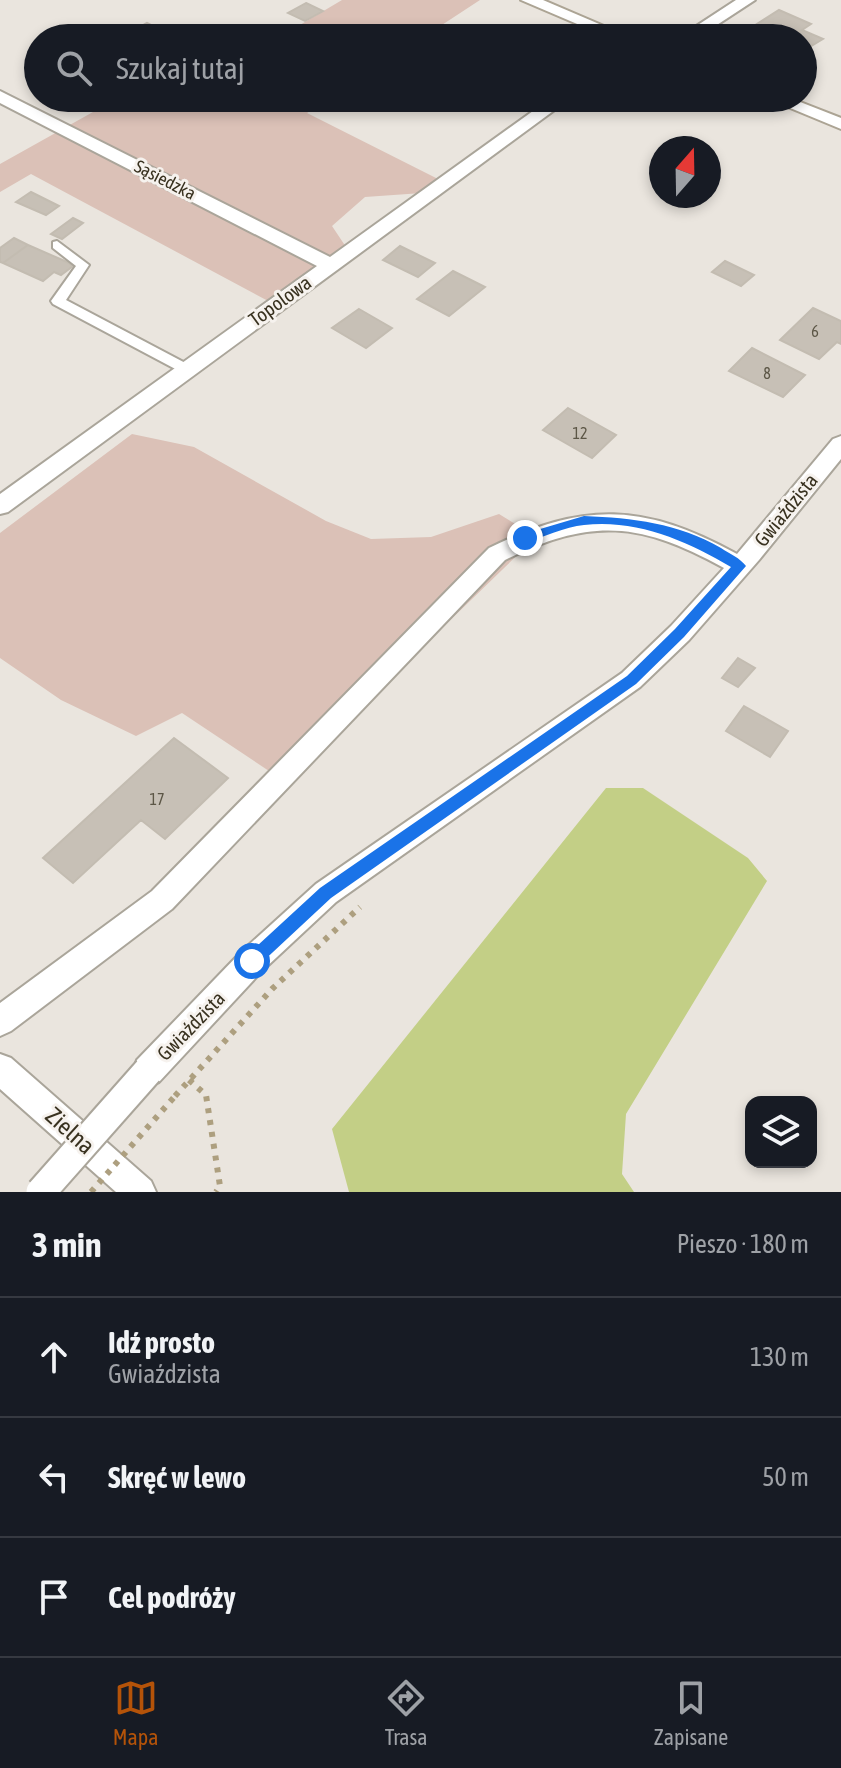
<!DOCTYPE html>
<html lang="pl">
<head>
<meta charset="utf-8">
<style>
  :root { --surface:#171b24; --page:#242831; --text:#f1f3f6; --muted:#9ea1a6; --line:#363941; --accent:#b45309 }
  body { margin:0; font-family:"Asap Condensed",sans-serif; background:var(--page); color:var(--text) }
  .controls { position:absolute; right:24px; bottom:24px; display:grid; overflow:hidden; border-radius:16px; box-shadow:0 4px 12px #0003 }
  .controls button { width:72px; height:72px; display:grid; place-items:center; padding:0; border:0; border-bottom:2px solid var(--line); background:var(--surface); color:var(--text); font:40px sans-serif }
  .compass { position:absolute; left:649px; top:136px; width:72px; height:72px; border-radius:50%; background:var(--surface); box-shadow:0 4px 12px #0003; rotate:20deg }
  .stop { position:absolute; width:24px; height:24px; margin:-18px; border:6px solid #1a73e8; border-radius:50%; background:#fff }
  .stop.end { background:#1a73e8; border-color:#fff; box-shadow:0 2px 8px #0008 }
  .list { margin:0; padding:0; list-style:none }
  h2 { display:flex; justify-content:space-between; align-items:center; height:104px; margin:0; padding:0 32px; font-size:34px }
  h2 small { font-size:26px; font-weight:400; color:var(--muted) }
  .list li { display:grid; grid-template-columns:52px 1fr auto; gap:24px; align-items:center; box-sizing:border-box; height:120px; padding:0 32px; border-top:2px solid var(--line) }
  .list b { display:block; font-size:30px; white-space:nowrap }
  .list p { margin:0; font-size:26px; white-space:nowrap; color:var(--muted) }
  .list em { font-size:26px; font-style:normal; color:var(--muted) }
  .icon { flex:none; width:44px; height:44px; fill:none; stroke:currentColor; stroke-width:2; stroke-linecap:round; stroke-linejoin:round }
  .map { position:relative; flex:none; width:841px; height:1192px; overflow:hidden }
  .search { position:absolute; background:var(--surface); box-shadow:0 4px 12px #0003; left:24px; right:24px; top:24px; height:88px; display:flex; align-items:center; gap:20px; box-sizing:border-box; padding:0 28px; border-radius:44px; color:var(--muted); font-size:30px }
  .sheet { height:464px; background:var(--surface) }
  nav { display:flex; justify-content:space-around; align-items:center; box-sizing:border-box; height:112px; border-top:2px solid var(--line); background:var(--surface); font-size:22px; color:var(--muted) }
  nav a { display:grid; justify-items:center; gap:4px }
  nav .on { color:var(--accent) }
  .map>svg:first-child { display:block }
  .green { fill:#dbc1b7 }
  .water { fill:#c3cf86 }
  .building { fill:#c7c0b6; stroke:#c3bcb1; stroke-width:2 }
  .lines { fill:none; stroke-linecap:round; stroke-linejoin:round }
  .service-casing { stroke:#aaa59a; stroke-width:4 }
  .minor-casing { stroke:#aaa59a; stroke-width:4 }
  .secondary-casing { stroke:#aca494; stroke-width:4 }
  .path { stroke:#ad9f7f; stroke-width:6; stroke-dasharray:5 7; stroke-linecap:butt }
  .service { fill:#fff; fill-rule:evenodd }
  .minor { fill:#fff; fill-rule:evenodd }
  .secondary { fill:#fff; fill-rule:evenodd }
  .minor-bridge-casing { stroke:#aaa59a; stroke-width:33; stroke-linecap:butt }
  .path-bridge { stroke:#ad9f7f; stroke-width:6; stroke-dasharray:5 7; stroke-linecap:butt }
  .minor-bridge { stroke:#fff; stroke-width:29 }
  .route { fill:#1a73e8 }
  .labels { text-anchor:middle; stroke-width:6; stroke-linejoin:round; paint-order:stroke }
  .number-label { font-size:16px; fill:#5c5646 }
  .far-street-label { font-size:18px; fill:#393220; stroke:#f6f2ee }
  .street-label { font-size:20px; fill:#393220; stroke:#f6f2ee }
  .near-street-label { font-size:24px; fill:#393220; stroke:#f6f2ee }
</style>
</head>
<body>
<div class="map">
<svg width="841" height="1192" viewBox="0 0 841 1192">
  <rect width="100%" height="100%" fill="#eae5de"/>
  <path class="green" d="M 342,0 L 480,0 L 422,38 L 278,38 Z
    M 118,98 L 330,98 L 307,113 L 440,180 L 422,193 L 365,197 L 332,226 L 346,247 L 270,302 L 31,174 L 0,192 L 0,164 Z
    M 132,434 L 194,447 L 326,521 L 371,539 L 431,537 L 499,514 L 536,537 L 284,781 L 182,713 L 136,736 L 61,700 L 0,658 L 0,533 Z"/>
  <path class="water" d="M 606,788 L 643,788 L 748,858 L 767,881 L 626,1114 L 622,1174 L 634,1192 L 349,1192 L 332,1129 Z"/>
  <path class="building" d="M 306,3 L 323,11 L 305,21 L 288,13 Z
    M 779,10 L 811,24 L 802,30 L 823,39 L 808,48 L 803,46 L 803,38 L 770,38 L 749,29 Z
    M 147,23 L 163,31 L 150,38 L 120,38 Z
    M 31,192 L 59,206 L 46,215 L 16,202 Z
    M 73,218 L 83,223 L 62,239 L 51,234 Z
    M 14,238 L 28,245 L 3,263 L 0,262 L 0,248 Z
    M 28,245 L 67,262 L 73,266 L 61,275 L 54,272 L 43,281 L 3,263 Z
    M 400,246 L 435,263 L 418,277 L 383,260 Z
    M 725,261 L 754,275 L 741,286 L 712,272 Z
    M 453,271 L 485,287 L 449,316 L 417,299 Z
    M 813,308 L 841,321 L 841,344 L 837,342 L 819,359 L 780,340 Z
    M 359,309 L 392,328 L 366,348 L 332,328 Z
    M 752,348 L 805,375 L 783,397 L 729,371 Z
    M 568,408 L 616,435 L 592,458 L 543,430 Z
    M 738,658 L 755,668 L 738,687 L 722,678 Z
    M 744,706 L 788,731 L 770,757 L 726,731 Z
    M 174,738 L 228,778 L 165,839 L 141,820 L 73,883 L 43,858 Z"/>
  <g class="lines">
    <defs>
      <path id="service" d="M 57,241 L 89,265 L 66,300 L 191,366 L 193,369 L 191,372 L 181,372 L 53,304 L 51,301 L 76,266 L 53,248 L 53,242 Z"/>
      <path id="minor" d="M 736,0 L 755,0 L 697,38 L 678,38 Z
        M 0,91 L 330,257 L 551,98 L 571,98 L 8,512 L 0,514 L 0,494 L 317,266 L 0,103 Z
        M 841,436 L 841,459 L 759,560 L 689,640 L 640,687 L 336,902 L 262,971 L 159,1082 L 148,1086 L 137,1082 L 133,1071 L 137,1060 L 242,951 L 316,884 L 622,673 L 671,626 L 724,568 C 641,522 591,517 505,560 L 172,909 L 11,1031 L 0,1036 L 0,1003 L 152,891 L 489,548 C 584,501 644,503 737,554 L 833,439 Z
        M 0,1054 L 11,1058 L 151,1181 L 156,1192 L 116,1192 L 0,1089 Z"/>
      <path id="secondary" d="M 521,0 L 543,0 L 632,38 L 610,38 Z
        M 766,98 L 790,98 L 841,118 L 841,129 Z"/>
    </defs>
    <use href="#service" class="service-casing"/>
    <use href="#minor" class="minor-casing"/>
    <use href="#secondary" class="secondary-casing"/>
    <path class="path" d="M 189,1080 L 206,1095 L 220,1186 L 216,1192
      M 175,1096 L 272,989 L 360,907"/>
    <use href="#service" class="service"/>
    <use href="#minor" class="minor"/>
    <use href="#secondary" class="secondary"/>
    <defs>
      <path id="minor-bridge" d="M 41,1192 L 148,1071"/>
    </defs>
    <use href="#minor-bridge" class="minor-bridge-casing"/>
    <path class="path-bridge" d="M 91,1192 L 175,1096"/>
    <use href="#minor-bridge" class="minor-bridge"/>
  </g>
  <path class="route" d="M 584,516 C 633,518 678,523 721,548 C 730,554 740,558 746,566 L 684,637 L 636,684 L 331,898 L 258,966 L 246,966 L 246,956 L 320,888 L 627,676 L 675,629 L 731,567 C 687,541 637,519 584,525 C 565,527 543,537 525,543 L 518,538 L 520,535 Z"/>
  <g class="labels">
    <g class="number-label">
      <text x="815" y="337">6</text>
      <text x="767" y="379">8</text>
      <text x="580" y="439">12</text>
      <text x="157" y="805">17</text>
    </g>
    <g class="far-street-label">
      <text transform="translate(165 180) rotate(27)" y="6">Sąsiedzka</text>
    </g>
    <g class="street-label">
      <text transform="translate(280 301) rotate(-36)" y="7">Topolowa</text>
      <text transform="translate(786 510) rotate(-51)" y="7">Gwiaździsta</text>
      <text transform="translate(191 1026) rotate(-46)" y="7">Gwiaździsta</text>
    </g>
    <g class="near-street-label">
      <text transform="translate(70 1131) rotate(42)" y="8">Zielna</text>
    </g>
  </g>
</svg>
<div class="controls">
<button><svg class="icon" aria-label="layers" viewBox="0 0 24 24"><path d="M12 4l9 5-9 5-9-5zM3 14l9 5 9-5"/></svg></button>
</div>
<svg class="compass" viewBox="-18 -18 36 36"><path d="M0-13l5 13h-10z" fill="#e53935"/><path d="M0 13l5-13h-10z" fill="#9ea1a6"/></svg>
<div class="stop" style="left:252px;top:961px"></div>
<div class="stop end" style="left:525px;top:538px"></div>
<div class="search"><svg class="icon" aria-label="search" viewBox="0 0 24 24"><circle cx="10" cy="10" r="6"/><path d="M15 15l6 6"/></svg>Szukaj tutaj</div>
</div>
<section class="sheet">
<h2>3 min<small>Pieszo · 180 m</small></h2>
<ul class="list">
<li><svg class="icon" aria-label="ahead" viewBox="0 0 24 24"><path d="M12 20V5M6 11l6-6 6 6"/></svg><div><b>Idź prosto</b><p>Gwiaździsta</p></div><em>130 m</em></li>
<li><svg class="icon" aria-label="left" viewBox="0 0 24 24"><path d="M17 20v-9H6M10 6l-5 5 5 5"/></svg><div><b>Skręć w lewo</b></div><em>50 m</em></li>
<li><svg class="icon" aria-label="arrive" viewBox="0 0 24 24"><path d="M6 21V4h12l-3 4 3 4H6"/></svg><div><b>Cel podróży</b></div></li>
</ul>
</section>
<nav>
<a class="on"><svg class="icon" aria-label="map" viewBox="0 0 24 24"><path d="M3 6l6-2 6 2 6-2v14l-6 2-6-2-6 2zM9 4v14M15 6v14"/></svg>Mapa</a>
<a><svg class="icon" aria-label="directions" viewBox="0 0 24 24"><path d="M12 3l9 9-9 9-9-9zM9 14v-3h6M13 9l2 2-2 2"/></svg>Trasa</a>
<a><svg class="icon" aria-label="saved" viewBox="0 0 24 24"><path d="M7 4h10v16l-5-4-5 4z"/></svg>Zapisane</a>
</nav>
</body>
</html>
